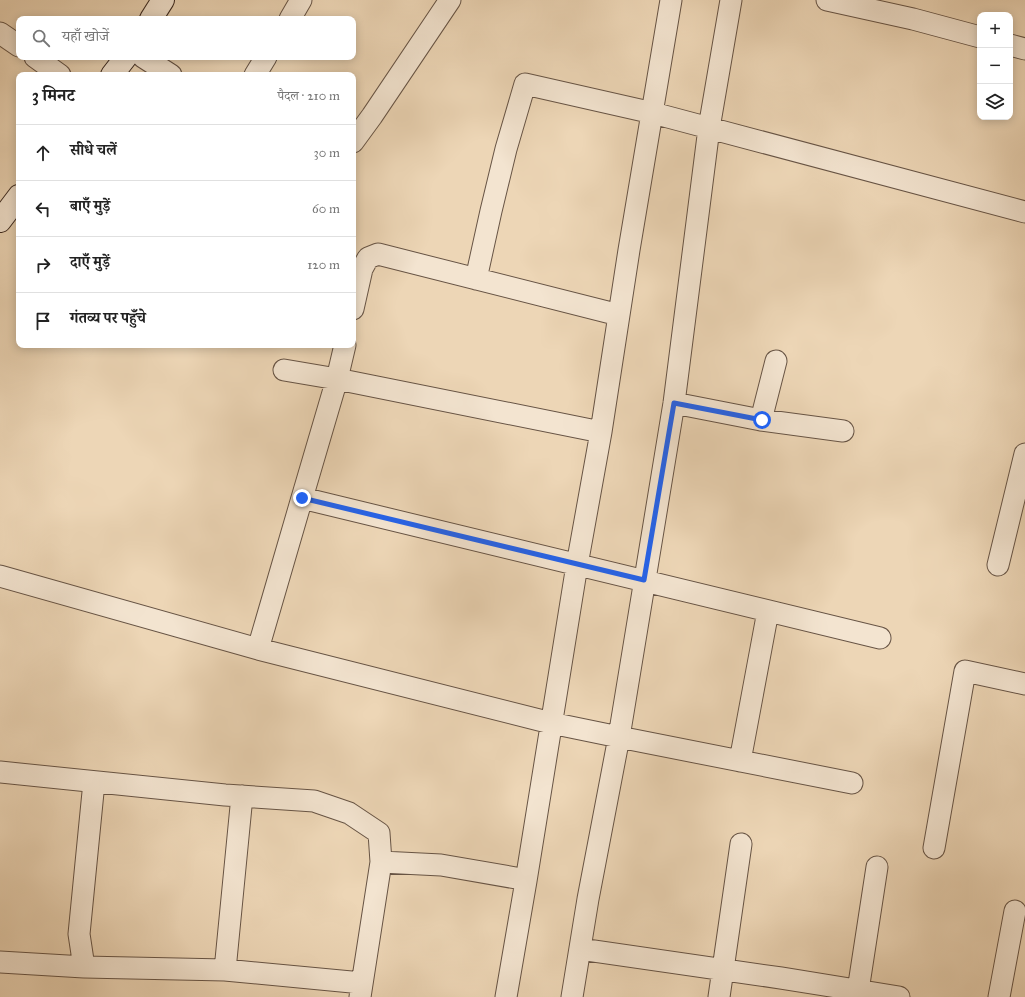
<!DOCTYPE html>
<html lang="hi">
<head>
<meta charset="utf-8">
<style>
  :root { --surface:#fff; --page:#f6f6f6; --text:#222; --muted:#767676; --line:#e0e0e0 }
  body { margin:0; font-family:"IM FELL Great Primer","Noto Serif Devanagari",serif; background:var(--page); color:var(--text) }
  .controls { position:absolute; right:12px; top:12px; display:grid; overflow:hidden; border-radius:8px; box-shadow:0 2px 10px #0003 }
  .controls button { width:36px; height:36px; display:grid; place-items:center; padding:0; border:0; border-bottom:1px solid var(--line); background:var(--surface); color:var(--text); font:20px sans-serif }
  .stop { position:absolute; width:12px; height:12px; margin:-9px; border:3px solid #2563eb; border-radius:50%; background:#fff }
  .stop.end { background:#2563eb; border-color:#fff; box-shadow:0 1px 4px #0008 }
  .list { margin:0; padding:0; list-style:none }
  h2 { display:flex; justify-content:space-between; align-items:center; height:52px; margin:0; padding:0 16px; font-size:17px }
  h2 small { font-size:13px; font-weight:400; color:var(--muted) }
  .list li { display:grid; grid-template-columns:26px 1fr auto; gap:12px; align-items:center; box-sizing:border-box; height:56px; padding:0 16px; border-top:1px solid var(--line) }
  .list b { display:block; font-size:15px; white-space:nowrap }
  .list em { font-size:13px; font-style:normal; color:var(--muted) }
  .icon { flex:none; width:22px; height:22px; fill:none; stroke:currentColor; stroke-width:2; stroke-linecap:round; stroke-linejoin:round }
  .map { position:relative; flex:none; width:1025px; height:997px; overflow:hidden }
  .search { position:absolute; background:var(--surface); box-shadow:0 2px 10px #0003; left:16px; top:16px; width:340px; height:44px; display:flex; align-items:center; gap:10px; box-sizing:border-box; padding:0 14px; border-radius:8px; color:var(--muted); font-size:15px }
  .panel { position:absolute; background:var(--surface); box-shadow:0 2px 10px #0003; left:16px; top:72px; width:340px; height:276px; border-radius:8px }
  .map>svg:first-child { display:block }
  .lines { fill:none; stroke-linecap:round; stroke-linejoin:round }
  .street-casing { stroke:#675445; stroke-width:23 }
  .secondary-casing { stroke:#3a281f; stroke-width:24 }
  .street { stroke:#f3e4d0; stroke-width:21 }
  .secondary { stroke:#f3e4d0; stroke-width:22 }
  .route { stroke:#2563eb; stroke-width:5 }
</style>
</head>
<body>
<div class="map">
<svg width="1025" height="997" viewBox="0 0 1025 997">
  <rect width="100%" height="100%" fill="#edd6b6"/>
  <filter id="stains"><feTurbulence type="fractalNoise" baseFrequency=".005" numOctaves="4"/><feColorMatrix values="0 0 0 0 .2 0 0 0 0 .09 0 0 0 0 .02 0 0 0 .5 -.17"/></filter>
  <radialGradient id="worn" r=".72"><stop offset=".6" stop-color="#630" stop-opacity="0"/><stop offset="1" stop-color="#630" stop-opacity=".3"/></radialGradient>
  <g class="lines">
    <defs>
      <path id="street" d="M 827,0 L 913,19 L 980,37
        M 290,19 L 301,0
        M 0,33 L 19,46
        M 1010,45 L 1025,49
        M 35,57 L 60,75
        M 143,57 L 171,75
        M 255,75 L 266,57
        M 353,142 L 372,116 L 450,0
        M 476,279 L 491,211 L 506,149 L 525,84 L 653,113 L 1025,212
        M 353,309 L 362,269 L 368,258 L 378,254 L 619,315
        M 284,370 L 337,379 L 601,432
        M 674,403 L 761,420 L 776,361
        M 761,420 L 843,431
        M 302,498 L 337,379 L 345,345
        M 998,565 L 1025,454
        M 0,576 L 258,649 L 551,723 L 619,737 L 852,783
        M 258,649 L 302,498 L 880,638
        M 740,761 L 768,611
        M 0,772 L 225,795 L 314,801 L 349,813 L 379,833 L 381,862 L 360,997
        M 934,848 L 965,671 L 1025,684
        M 381,862 L 441,865 L 516,878 L 526,881
        M 580,949 L 781,978 L 899,997
        M 0,962 L 84,967 L 225,970 L 242,796
        M 84,967 L 79,934 L 94,782
        M 225,970 L 362,983
        M 506,997 L 526,881 L 577,565 L 601,432 L 629,250 L 671,0
        M 572,997 L 588,899 L 619,737 L 674,403 L 709,128 L 731,0
        M 719,997 L 741,844
        M 857,997 L 877,867
        M 999,997 L 1015,911"/>
      <path id="secondary" d="M 151,19 L 163,0
        M 112,75 L 126,57
        M 0,221 L 19,196"/>
    </defs>
    <use href="#street" class="street-casing"/>
    <use href="#secondary" class="secondary-casing"/>
    <use href="#street" class="street"/>
    <use href="#secondary" class="secondary"/>
  </g>
  <g class="lines">
    <path class="route" d="M 302,498 L 644,580 L 674,403 L 762,420"/>
  </g>
  <rect width="100%" height="100%" filter="url(#stains)"/>
  <rect width="100%" height="100%" fill="url(#worn)"/>
</svg>
<div class="controls">
<button>+</button>
<button>−</button>
<button><svg class="icon" aria-label="layers" viewBox="0 0 24 24"><path d="M12 4l9 5-9 5-9-5zM3 14l9 5 9-5"/></svg></button>
</div>
<div class="stop" style="left:762px;top:420px"></div>
<div class="stop end" style="left:302px;top:498px"></div>
<div class="search"><svg class="icon" aria-label="search" viewBox="0 0 24 24"><circle cx="10" cy="10" r="6"/><path d="M15 15l6 6"/></svg>यहाँ खोजें</div>
<section class="panel">
<h2>3 मिनट<small>पैदल · 210 m</small></h2>
<ul class="list">
<li><svg class="icon" aria-label="ahead" viewBox="0 0 24 24"><path d="M12 20V5M6 11l6-6 6 6"/></svg><div><b>सीधे चलें</b></div><em>30 m</em></li>
<li><svg class="icon" aria-label="left" viewBox="0 0 24 24"><path d="M17 20v-9H6M10 6l-5 5 5 5"/></svg><div><b>बाएँ मुड़ें</b></div><em>60 m</em></li>
<li><svg class="icon" aria-label="right" viewBox="0 0 24 24"><path d="M7 20v-9h11M14 6l5 5-5 5"/></svg><div><b>दाएँ मुड़ें</b></div><em>120 m</em></li>
<li><svg class="icon" aria-label="arrive" viewBox="0 0 24 24"><path d="M6 21V4h12l-3 4 3 4H6"/></svg><div><b>गंतव्य पर पहुँचे</b></div></li>
</ul>
</section>
</div>
</body>
</html>
